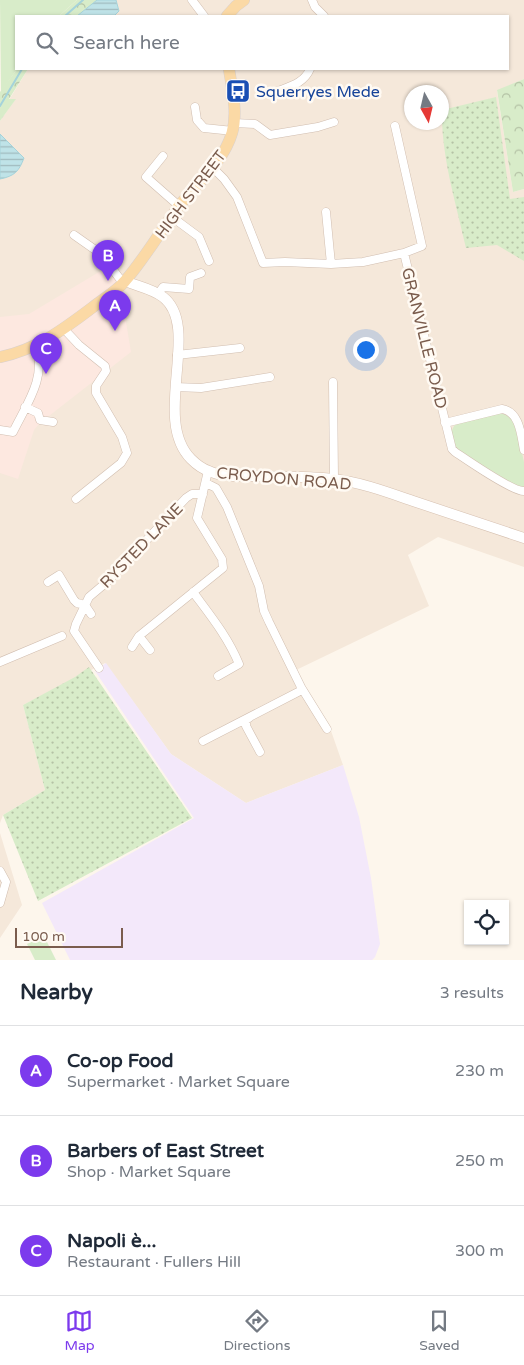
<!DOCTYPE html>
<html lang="en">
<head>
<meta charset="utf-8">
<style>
  :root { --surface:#fff; --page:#f6f6f7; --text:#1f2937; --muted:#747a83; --line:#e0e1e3; --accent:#7c3aed }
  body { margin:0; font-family:"Varela Round",sans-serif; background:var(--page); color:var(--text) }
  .controls { position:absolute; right:15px; bottom:15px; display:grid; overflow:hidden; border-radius:0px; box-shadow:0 1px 4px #0004 }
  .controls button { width:45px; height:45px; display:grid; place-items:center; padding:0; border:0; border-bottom:1px solid var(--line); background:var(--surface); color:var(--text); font:25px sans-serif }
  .compass { position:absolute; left:404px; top:85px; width:45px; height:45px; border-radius:50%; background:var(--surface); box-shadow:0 1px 4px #0004; rotate:172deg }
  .scale { position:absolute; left:15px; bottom:12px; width:108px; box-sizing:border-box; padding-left:5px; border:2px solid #7a5c4d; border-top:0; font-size:14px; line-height:18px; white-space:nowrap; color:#7a5c4d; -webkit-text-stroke:4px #fffaf3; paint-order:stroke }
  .you { position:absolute; left:365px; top:349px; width:18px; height:18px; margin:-12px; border:4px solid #fff; border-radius:50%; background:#1a73e8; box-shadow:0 0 0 8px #1a73e833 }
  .badge { display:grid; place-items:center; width:32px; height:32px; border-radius:50%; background:var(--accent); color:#fff; font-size:16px; font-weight:700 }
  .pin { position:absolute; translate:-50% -41px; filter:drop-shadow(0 1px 2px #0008) }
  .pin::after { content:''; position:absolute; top:26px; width:18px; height:15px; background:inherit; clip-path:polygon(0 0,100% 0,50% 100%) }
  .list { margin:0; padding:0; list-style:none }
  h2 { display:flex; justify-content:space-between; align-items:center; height:65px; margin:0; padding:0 20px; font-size:21px }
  h2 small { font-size:16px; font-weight:400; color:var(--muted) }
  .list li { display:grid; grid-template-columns:32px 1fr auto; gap:15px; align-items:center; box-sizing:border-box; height:90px; padding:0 20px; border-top:1px solid var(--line) }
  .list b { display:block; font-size:19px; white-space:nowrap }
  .list p { margin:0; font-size:16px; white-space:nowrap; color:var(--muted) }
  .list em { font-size:16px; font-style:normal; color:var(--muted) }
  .icon { flex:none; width:28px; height:28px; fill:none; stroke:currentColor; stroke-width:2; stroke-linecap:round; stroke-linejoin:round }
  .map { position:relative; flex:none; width:524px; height:960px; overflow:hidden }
  .search { position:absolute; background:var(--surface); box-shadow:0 1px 4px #0004; left:15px; right:15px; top:15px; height:55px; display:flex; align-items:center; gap:12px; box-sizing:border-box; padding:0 18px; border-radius:0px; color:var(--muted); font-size:19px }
  .sheet { height:335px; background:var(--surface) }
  nav { display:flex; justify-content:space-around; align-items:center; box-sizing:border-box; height:70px; border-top:1px solid var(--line); background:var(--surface); font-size:14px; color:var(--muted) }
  nav a { display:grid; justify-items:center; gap:2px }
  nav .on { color:var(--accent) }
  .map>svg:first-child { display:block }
  .residential { fill:#f5e8da; fill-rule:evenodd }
  .commercial { fill:#fde8e0 }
  .education { fill:#f3e8fa }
  .grass { fill:#d8ecc9 }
  .forest { fill:url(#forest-crowns) }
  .park { fill:url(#park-dots) }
  .water { fill:url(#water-rules); stroke:#a5d3da }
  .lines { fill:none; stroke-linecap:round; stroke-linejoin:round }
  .stream { stroke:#a5d3da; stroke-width:2 }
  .street-casing { stroke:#d1beb0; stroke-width:9 }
  .secondary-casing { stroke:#d6c0b0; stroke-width:11 }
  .primary-casing { stroke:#dad1cd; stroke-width:12 }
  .street { stroke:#fff; stroke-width:8 }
  .secondary { stroke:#fff; stroke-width:10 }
  .primary { stroke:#fbd9a5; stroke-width:11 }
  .labels { text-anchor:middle; stroke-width:5; stroke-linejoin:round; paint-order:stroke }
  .transit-label { font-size:16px; fill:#164399; stroke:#fffaf3; text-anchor:start }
  .street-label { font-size:16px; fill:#7a5c4d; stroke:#fffaf3 }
</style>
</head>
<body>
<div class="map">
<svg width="524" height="960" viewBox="0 0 524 960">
  <defs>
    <pattern id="forest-crowns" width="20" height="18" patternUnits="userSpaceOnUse" patternTransform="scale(1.25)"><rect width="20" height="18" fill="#d8ecc9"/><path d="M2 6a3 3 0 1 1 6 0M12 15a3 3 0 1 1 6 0" fill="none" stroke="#b4c2a5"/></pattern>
    <pattern id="park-dots" width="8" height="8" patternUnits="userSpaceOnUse" patternTransform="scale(1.25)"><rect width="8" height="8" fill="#d8ecc9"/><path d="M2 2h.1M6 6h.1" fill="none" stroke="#b4c2a5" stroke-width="1.8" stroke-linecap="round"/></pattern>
    <pattern id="water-rules" width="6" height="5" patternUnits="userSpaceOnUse" patternTransform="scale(1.25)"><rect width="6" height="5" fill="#bfe3e8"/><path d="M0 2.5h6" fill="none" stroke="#a0bbbe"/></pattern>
  </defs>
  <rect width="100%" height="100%" fill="#fdf6ec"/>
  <path class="residential" d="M 97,0 L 524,0 L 524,79 L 497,91 L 513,192 L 524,189 L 524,567 L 438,537 L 408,555 L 429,606 L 294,671 L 330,728 L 343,765 L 246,803 L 171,754 L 105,663 L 23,705 L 45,790 L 3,815 L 0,823 L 0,121 L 15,100 L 9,100 L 28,69 L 508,69 L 508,16 L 77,16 ZM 412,92 L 442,92 L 442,122 L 412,122 Z
    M 0,833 L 22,905 L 0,938 Z"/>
  <path class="commercial" d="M 109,266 L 119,280 L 131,352 L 40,423 L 34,430 L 18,479 L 0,473 L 0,317 L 29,314 Z"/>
  <path class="education" d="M 106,663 L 171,754 L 246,803 L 343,765 L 359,817 L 371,878 L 380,944 L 375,957 L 372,960 L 70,960 L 42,903 L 194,818 L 95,671 Z"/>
  <path class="grass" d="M 0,0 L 77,0 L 59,16 L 16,16 L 17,69 L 1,92 Z
    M 501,413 L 513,418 L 515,423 L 524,462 L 524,488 L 516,486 L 459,451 L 455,446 L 451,432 L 454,426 L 460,422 Z
    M 44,936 L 56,960 L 35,960 L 27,944 Z"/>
  <path class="forest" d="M 77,0 L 97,0 L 77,16 L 59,16 Z
    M 17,69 L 28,69 L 9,99 L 16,99 L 0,121 L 0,92 Z
    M 524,79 L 524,189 L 513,192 L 497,90 Z"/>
  <path class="park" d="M 496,97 L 510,199 L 524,197 L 524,261 L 497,245 L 466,248 C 456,203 441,156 442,110 Z
    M 89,667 L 192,818 L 38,901 L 3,815 L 45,790 L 23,705 L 75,677 Z"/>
  <path class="water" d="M 97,0 L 116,0 L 119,11 L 114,16 L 77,16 Z
    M 0,134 L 24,158 C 19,171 15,176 0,179 Z"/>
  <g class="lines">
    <path class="stream" d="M 65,16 L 83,0
      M 0,106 L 22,69"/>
    <defs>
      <path id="street" d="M 192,0 L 204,16
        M 312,0 L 315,7 L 324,16
        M 278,91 C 291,86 304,83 310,69
        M 195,107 L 197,120 L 204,128 L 233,131
        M 234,123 L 255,124 L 270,135 L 318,127 L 334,122
        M 163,156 L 146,177 L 179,206
        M 213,168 L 224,179 L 237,197 L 263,263 L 285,262 L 331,264 L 363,262 L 404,253 L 422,246 L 395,126
        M 326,212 L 331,264
        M 172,217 L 199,237 L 209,261
        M 74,235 L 101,254 L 123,283
        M 404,253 L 452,449 L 455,452 C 467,460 513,492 524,491
        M 158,294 L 163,287 L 189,289 L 190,277 L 201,273
        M 64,329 L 79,345 L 105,366 L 106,371 L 96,386 L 96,393 L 122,437 L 127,453 L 121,463 L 76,499
        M 177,355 L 240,348
        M 333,382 L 334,479
        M 175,387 L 201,388 L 270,377
        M 25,407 L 38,413 L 40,420 L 53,422
        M 445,423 L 502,409 C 520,412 521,435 524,450
        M 0,430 L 13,432 C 26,405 48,376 35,346
        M 48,582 L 59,575 L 74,600 L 77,603 L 85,605 L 91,614
        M 193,592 C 210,615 228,637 239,664 L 218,676
        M 139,636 L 150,650
        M 132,647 L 139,636 L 223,568 L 222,559 L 197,518 L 208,471
        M 0,662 L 62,636
        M 99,668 L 74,631 L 76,624 L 89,597 L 108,581 L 186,498 L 192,494 L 203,494
        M 301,687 L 327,729
        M 249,718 L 246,720 L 246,726 L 260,752
        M 203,741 L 300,691 L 301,687 L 269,622 L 264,611 L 259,586 L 227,507 L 216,488 L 206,483
        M 0,871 L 6,882 L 0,903"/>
      <path id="secondary" d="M 125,281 C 137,286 153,289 163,297 C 202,327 151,419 191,459 C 195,463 203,469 209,471 C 222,477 237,476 250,476 C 278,477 306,476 333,479 C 360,482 387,492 413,501 C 450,513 487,526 524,538"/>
      <path id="primary" d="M 227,16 L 236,6 L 244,0
        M 0,357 C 36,350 64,329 93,307 C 103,299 117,291 125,281 C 145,258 161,230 179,206 C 198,182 223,163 232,133 C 238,113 232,89 229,69"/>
    </defs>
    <use href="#street" class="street-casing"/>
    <use href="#secondary" class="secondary-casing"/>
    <use href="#primary" class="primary-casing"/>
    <use href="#street" class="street"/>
    <use href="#secondary" class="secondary"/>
    <use href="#primary" class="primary"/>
  </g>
  <defs>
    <symbol id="bus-square" viewBox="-11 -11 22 22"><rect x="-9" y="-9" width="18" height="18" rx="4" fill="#1a4fb4" stroke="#fffaf3"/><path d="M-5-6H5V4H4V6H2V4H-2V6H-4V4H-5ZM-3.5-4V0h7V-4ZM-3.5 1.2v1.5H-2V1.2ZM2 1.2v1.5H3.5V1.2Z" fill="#fff"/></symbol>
  </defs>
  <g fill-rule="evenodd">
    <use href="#bus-square" x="224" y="77" width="28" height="28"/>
  </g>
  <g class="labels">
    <g class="transit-label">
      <text x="256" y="97">Squerryes Mede</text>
    </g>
    <g class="street-label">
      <text transform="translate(190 194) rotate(-53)" y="6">HIGH STREET</text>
      <text transform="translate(425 338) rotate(76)" y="6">GRANVILLE ROAD</text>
      <text transform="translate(284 478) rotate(5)" y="6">CROYDON ROAD</text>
      <text transform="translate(141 545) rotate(-46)" y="6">RYSTED LANE</text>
    </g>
  </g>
</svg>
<div class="controls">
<button><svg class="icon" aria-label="locate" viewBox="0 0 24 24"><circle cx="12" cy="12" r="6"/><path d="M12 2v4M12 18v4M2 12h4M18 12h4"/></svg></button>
</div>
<svg class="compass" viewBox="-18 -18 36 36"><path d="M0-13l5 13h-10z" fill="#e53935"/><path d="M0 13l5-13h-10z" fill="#747a83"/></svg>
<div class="scale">100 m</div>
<div class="you"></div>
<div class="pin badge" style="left:115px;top:331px">A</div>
<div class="pin badge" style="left:108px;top:281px">B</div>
<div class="pin badge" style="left:46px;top:374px">C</div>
<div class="search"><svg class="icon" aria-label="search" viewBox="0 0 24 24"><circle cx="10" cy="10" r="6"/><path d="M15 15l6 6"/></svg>Search here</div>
</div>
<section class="sheet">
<h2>Nearby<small>3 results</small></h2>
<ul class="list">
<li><span class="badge">A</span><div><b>Co-op Food</b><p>Supermarket · Market Square</p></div><em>230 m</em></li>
<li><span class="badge">B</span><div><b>Barbers of East Street</b><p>Shop · Market Square</p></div><em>250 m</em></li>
<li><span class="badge">C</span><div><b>Napoli è...</b><p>Restaurant · Fullers Hill</p></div><em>300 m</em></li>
</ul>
</section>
<nav>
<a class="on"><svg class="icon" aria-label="map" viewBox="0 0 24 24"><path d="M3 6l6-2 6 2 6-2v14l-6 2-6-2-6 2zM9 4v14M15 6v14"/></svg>Map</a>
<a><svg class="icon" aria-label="directions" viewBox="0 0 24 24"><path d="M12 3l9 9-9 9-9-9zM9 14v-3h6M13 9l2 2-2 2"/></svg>Directions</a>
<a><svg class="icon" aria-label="saved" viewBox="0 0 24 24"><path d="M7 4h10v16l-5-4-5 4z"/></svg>Saved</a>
</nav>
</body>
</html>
